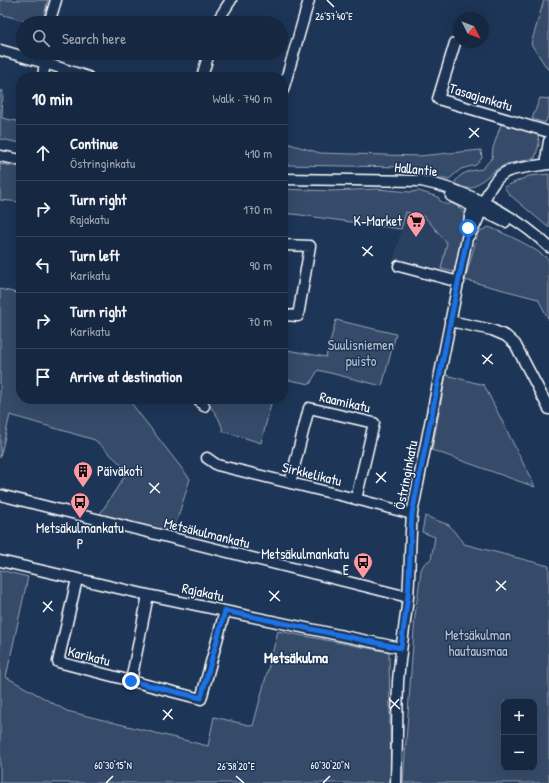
<!DOCTYPE html>
<html lang="en">
<head>
<meta charset="utf-8">
<style>
  :root { --surface:#162841; --page:#1f3048; --text:#f1f3f6; --muted:#9ea6b1; --line:#35445a }
  body { margin:0; font-family:"Patrick Hand",sans-serif; background:var(--page); color:var(--text) }
  .controls { position:absolute; right:12px; bottom:12px; display:grid; overflow:hidden; border-radius:8px; box-shadow:0 4px 16px #0002 }
  .controls button { width:36px; height:36px; display:grid; place-items:center; padding:0; border:0; border-bottom:1px solid var(--line); background:var(--surface); color:var(--text); font:20px sans-serif }
  .compass { position:absolute; left:453px; top:12px; width:36px; height:36px; border-radius:50%; background:var(--surface); box-shadow:0 4px 16px #0002; rotate:132deg }
  .stop { position:absolute; width:12px; height:12px; margin:-9px; border:3px solid #1a73e8; border-radius:50%; background:#fff }
  .stop.end { background:#1a73e8; border-color:#fff; box-shadow:0 1px 4px #0008 }
  .list { margin:0; padding:0; list-style:none }
  h2 { display:flex; justify-content:space-between; align-items:center; height:52px; margin:0; padding:0 16px; font-size:17px }
  h2 small { font-size:13px; font-weight:400; color:var(--muted) }
  .list li { display:grid; grid-template-columns:26px 1fr auto; gap:12px; align-items:center; box-sizing:border-box; height:56px; padding:0 16px; border-top:1px solid var(--line) }
  .list b { display:block; font-size:15px; white-space:nowrap }
  .list p { margin:0; font-size:13px; white-space:nowrap; color:var(--muted) }
  .list em { font-size:13px; font-style:normal; color:var(--muted) }
  .icon { flex:none; width:22px; height:22px; fill:none; stroke:currentColor; stroke-width:2; stroke-linecap:round; stroke-linejoin:round }
  .map { position:relative; flex:none; width:549px; height:783px; overflow:hidden }
  .search { position:absolute; background:var(--surface); box-shadow:0 4px 16px #0002; left:16px; top:16px; width:272px; height:44px; display:flex; align-items:center; gap:10px; box-sizing:border-box; padding:0 14px; border-radius:22px; color:var(--muted); font-size:15px }
  .panel { position:absolute; background:var(--surface); box-shadow:0 4px 16px #0002; left:16px; top:72px; width:272px; height:332px; border-radius:16px }
  .map>svg:first-child { display:block }
  .built { fill:#2a4161 }
  .green { fill:#364b69; stroke:#9aa5b4; fill-rule:evenodd }
  .lines { fill:none; stroke-linecap:round; stroke-linejoin:round }
  .minor-casing { stroke:#fff; stroke-width:13 }
  .minor { stroke:#1d3557; stroke-width:10 }
  .route { stroke:#1a73e8; stroke-width:5 }
  .ticks { fill:none; stroke:#fff; stroke-width:1.5 }
  .labels { text-anchor:middle; stroke-width:3; stroke-linejoin:round; paint-order:stroke }
  .street-label { font-size:14px; fill:#fff; stroke:#1d3557 }
  .poi-label { font-size:14px; fill:#fff; stroke:#1d3557; text-anchor:end }
  .park-label { font-size:14px; fill:#b9c0ca; stroke:#1d3557 }
  .neighbourhood-label { font-size:15px; font-weight:bold; fill:#fff; stroke:#1d3557 }
  .ticks-label { font-size:10px; text-anchor:middle; fill:#fff; stroke:#1d3557; stroke-width:3; stroke-linejoin:round; paint-order:stroke }
</style>
</head>
<body>
<div class="map">
<svg width="549" height="783" viewBox="0 0 549 783">
  <rect width="100%" height="100%" fill="#1d3557"/>
  <filter id="ink" filterUnits="userSpaceOnUse"><feTurbulence type="fractalNoise" baseFrequency=".025" numOctaves="2"/><feDisplacementMap in="SourceGraphic" scale="8" xChannelSelector="R" yChannelSelector="G"/><feConvolveMatrix kernelMatrix="1 2 1 2 8 2 1 2 1" color-interpolation-filters="sRGB"/></filter>
  <g filter="url(#ink)">
    <path class="built" d="M 406,212 L 425,217 L 447,243 L 440,274 L 393,262 Z"/>
    <path class="green" d="M 0,0 L 48,0 L 42,23 L 32,23 L 0,14 Z
      M 544,0 L 549,0 L 549,71 L 531,44 Z
      M 0,90 L 3,91 L 2,118 L 21,122 L 21,143 L 0,139 Z
      M 540,98 L 549,99 L 549,114 L 545,123 L 532,119 Z
      M 501,124 L 538,134 L 539,144 L 535,158 L 507,164 L 497,169 L 479,183 L 472,188 L 464,188 L 454,184 C 460,172 469,171 482,169 L 492,158 L 493,148 Z
      M 283,142 L 320,153 L 419,156 L 481,150 L 482,158 L 476,165 L 461,169 L 448,180 L 429,174 L 414,172 L 408,167 L 283,165 Z
      M 0,164 L 21,167 L 21,202 L 0,200 Z
      M 549,174 L 549,228 L 510,195 L 504,187 L 529,176 Z
      M 283,189 L 331,191 L 378,189 L 410,192 L 419,191 L 438,197 L 440,201 L 448,205 L 450,203 C 455,205 460,207 463,212 C 467,221 456,261 454,272 L 441,269 L 447,243 L 425,217 L 406,212 L 401,229 L 293,214 L 283,214 Z
      M 489,227 C 510,236 531,245 549,260 L 549,320 L 538,299 L 465,280 L 478,232 Z
      M 0,289 L 21,294 L 21,399 L 128,399 L 190,479 L 173,533 L 100,514 L 128,471 L 95,440 L 10,415 L 0,458 Z
      M 336,320 L 396,334 L 382,386 L 318,370 L 310,384 L 284,379 L 283,381 L 283,350 L 287,350 L 326,357 Z
      M 446,375 L 484,385 L 535,487 L 432,450 Z
      M 204,399 L 274,399 L 271,404 L 261,443 L 223,431 C 220,417 213,410 204,399 Z
      M 425,516 L 449,525 L 464,544 L 549,566 L 549,783 L 403,783 L 415,616 L 421,570 L 424,564 L 431,559 L 435,537 L 422,532 ZM 504,702 L 534,702 L 534,768 L 504,768 Z
      M 0,570 L 28,577 L 6,677 L 67,711 L 208,746 L 214,717 L 253,726 L 278,631 L 389,652 L 391,783 L 0,783 Z"/>
    <g class="lines">
      <defs>
        <path id="minor" d="M 49,23 L 56,0
          M 218,23 L 220,17 L 231,0
          M 455,43 L 438,99 L 549,132
          M 0,50 L 45,63 L 88,77
          M 43,77 L 46,53
          M 202,77 L 209,53
          M 283,90 L 309,0
          M 0,156 L 21,160
          M 547,164 L 547,153 L 549,141
          M 283,179 L 421,181 C 466,190 516,215 549,247
          M 451,196 L 505,222
          M 468,232 L 470,217 L 476,201
          M 283,245 L 310,246 L 298,316 L 283,315
          M 399,266 L 459,282
          M 450,321 L 492,330 L 506,336 L 515,344 L 549,409
          M 198,399 L 204,406
          M 207,458 L 217,465 L 356,499 L 412,514
          M 290,483 L 309,408 L 374,423 L 356,499
          M 0,495 L 408,597
          M 0,561 L 148,595 L 401,648
          M 77,579 L 58,662 L 201,699 L 225,611
          M 131,681 L 148,595
          M 396,783 C 397,749 397,716 398,682 C 400,653 405,625 408,597 C 410,569 410,542 412,514 L 467,238 C 472,232 475,226 478,219 C 484,203 489,181 506,172 C 518,167 536,166 549,164"/>
      </defs>
      <use href="#minor" class="minor-casing"/>
      <use href="#minor" class="minor"/>
    </g>
  </g>
  <g class="lines" filter="url(#ink)">
    <path class="route" d="M 131,681 L 201,698 L 225,611 L 401,648 C 403,630 406,613 408,595 C 410,568 410,541 412,514 L 467,238 L 468,228"/>
  </g>
  <path class="ticks" d="M 327,0 L 334,7M 469,128 L 479,137M 469,138 L 479,128M 362,247 L 373,256M 363,256 L 372,246M 482,355 L 493,364M 483,364 L 492,354M 376,473 L 386,482M 149,483 L 160,493M 376,483 L 386,472M 150,493 L 159,483M 496,581 L 506,590M 269,591 L 280,601M 496,591 L 506,581M 270,601 L 279,591M 43,602 L 53,611M 43,612 L 52,601M 389,699 L 400,709M 390,709 L 399,699M 163,710 L 173,719M 163,720 L 172,709M 236,776 L 244,783M 106,783 L 113,776M 323,783 L 330,776"/>
  <defs>
    <symbol id="supermarket-pin" viewBox="-11 -11 22 30"><path d="M0 17L-7.5 6A9.5 9.5 0 1 1 7.5 6Z" fill="#ff9aa2" stroke="#1d3557"/><path d="M-6-5.5h2.5l.6 2H6L4.5 2H-2.5L-4.4-4H-6ZM-1.5 3.2a1.3 1.3 0 1 0 .1 0ZM3 3.2a1.3 1.3 0 1 0 .1 0Z" fill="#111"/></symbol>
    <symbol id="building-pin" viewBox="-11 -11 22 30"><path d="M0 17L-7.5 6A9.5 9.5 0 1 1 7.5 6Z" fill="#ff9aa2" stroke="#1d3557"/><path d="M-4-6H4V6H1V3H-1V6H-4ZM-2.5-4.3h1.7v1.8h-1.7ZM.8-4.3h1.7v1.8H.8ZM-2.5-1h1.7V.8h-1.7ZM.8-1h1.7V.8H.8Z" fill="#111"/></symbol>
    <symbol id="bus-pin" viewBox="-11 -11 22 30"><path d="M0 17L-7.5 6A9.5 9.5 0 1 1 7.5 6Z" fill="#ff9aa2" stroke="#1d3557"/><path d="M-5-6H5V4H4V6H2V4H-2V6H-4V4H-5ZM-3.5-4V0h7V-4ZM-3.5 1.2v1.5H-2V1.2ZM2 1.2v1.5H3.5V1.2Z" fill="#111"/></symbol>
  </defs>
  <g fill-rule="evenodd">
    <use href="#supermarket-pin" x="405" y="210" width="22" height="30"/>
    <use href="#building-pin" x="72" y="460" width="22" height="30"/>
    <use href="#bus-pin" x="69" y="491" width="22" height="30"/>
    <use href="#bus-pin" x="352" y="551" width="22" height="30"/>
  </g>
  <g class="labels">
    <g class="street-label">
      <text transform="translate(481 97) rotate(17)" y="5">Tasaajankatu</text>
      <text transform="translate(416 169) rotate(6)" y="5">Hallantie</text>
      <text transform="translate(345 402) rotate(13)" y="5">Raamikatu</text>
      <text transform="translate(312 474) rotate(14)" y="5">Sirkkelikatu</text>
      <text transform="translate(406 475) rotate(-79)" y="5">Östringinkatu</text>
      <text transform="translate(207 533) rotate(14)" y="5">Metsäkulmankatu</text>
      <text transform="translate(203 592) rotate(12)" y="5">Rajakatu</text>
      <text transform="translate(89 656) rotate(14)" y="5">Karikatu</text>
    </g>
    <g class="poi-label">
      <text x="402" y="226">K-Market</text>
      <text x="97" y="476" text-anchor="start">Päiväkoti</text>
      <text x="80" y="533" text-anchor="middle">Metsäkulmankatu<tspan x="80" dy="16">P</tspan></text>
      <text x="349" y="559">Metsäkulmankatu<tspan x="349" dy="16">E</tspan></text>
    </g>
    <g class="park-label">
      <text x="361" y="350">Suulisniemen<tspan x="361" dy="16">puisto</tspan></text>
      <text x="478" y="640">Metsäkulman<tspan x="478" dy="16">hautausmaa</tspan></text>
    </g>
    <g class="neighbourhood-label">
      <text x="296" y="663">Metsäkulma</text>
    </g>
  </g>
  <g class="ticks-label">
    <text x="334" y="20">26°57'40"E</text>
    <text x="113" y="769">60°30'15"N</text>
    <text x="330" y="769">60°30'20"N</text>
    <text x="236" y="770">26°58'20"E</text>
  </g>
</svg>
<div class="controls">
<button>+</button>
<button>−</button>
</div>
<svg class="compass" viewBox="-18 -18 36 36"><path d="M0-13l5 13h-10z" fill="#e53935"/><path d="M0 13l5-13h-10z" fill="#9ea6b1"/></svg>
<div class="stop" style="left:468px;top:228px"></div>
<div class="stop end" style="left:131px;top:681px"></div>
<div class="search"><svg class="icon" aria-label="search" viewBox="0 0 24 24"><circle cx="10" cy="10" r="6"/><path d="M15 15l6 6"/></svg>Search here</div>
<section class="panel">
<h2>10 min<small>Walk · 740 m</small></h2>
<ul class="list">
<li><svg class="icon" aria-label="ahead" viewBox="0 0 24 24"><path d="M12 20V5M6 11l6-6 6 6"/></svg><div><b>Continue</b><p>Östringinkatu</p></div><em>410 m</em></li>
<li><svg class="icon" aria-label="right" viewBox="0 0 24 24"><path d="M7 20v-9h11M14 6l5 5-5 5"/></svg><div><b>Turn right</b><p>Rajakatu</p></div><em>170 m</em></li>
<li><svg class="icon" aria-label="left" viewBox="0 0 24 24"><path d="M17 20v-9H6M10 6l-5 5 5 5"/></svg><div><b>Turn left</b><p>Karikatu</p></div><em>90 m</em></li>
<li><svg class="icon" aria-label="right" viewBox="0 0 24 24"><path d="M7 20v-9h11M14 6l5 5-5 5"/></svg><div><b>Turn right</b><p>Karikatu</p></div><em>70 m</em></li>
<li><svg class="icon" aria-label="arrive" viewBox="0 0 24 24"><path d="M6 21V4h12l-3 4 3 4H6"/></svg><div><b>Arrive at destination</b></div></li>
</ul>
</section>
</div>
</body>
</html>
